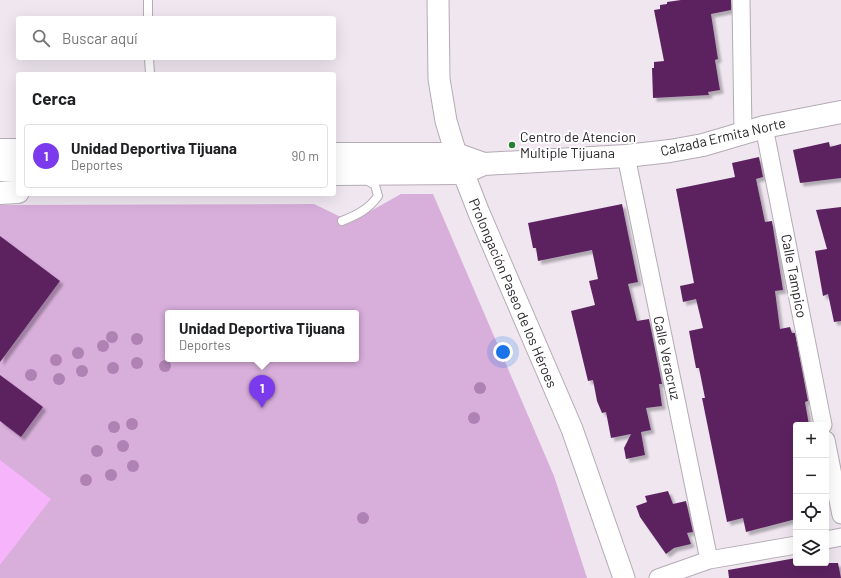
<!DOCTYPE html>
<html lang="es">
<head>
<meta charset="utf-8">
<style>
  :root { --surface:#fff; --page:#f2f2f2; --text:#202124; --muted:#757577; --line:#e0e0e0; --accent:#7c3aed }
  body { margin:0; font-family:Barlow,sans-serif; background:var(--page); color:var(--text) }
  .controls { position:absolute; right:12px; bottom:12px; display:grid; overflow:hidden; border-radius:4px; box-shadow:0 4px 16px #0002 }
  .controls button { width:36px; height:36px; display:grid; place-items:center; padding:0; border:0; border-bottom:1px solid var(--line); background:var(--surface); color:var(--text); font:20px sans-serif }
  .you { position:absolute; left:503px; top:352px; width:14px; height:14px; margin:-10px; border:3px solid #fff; border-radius:50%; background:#1a73e8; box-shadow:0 0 0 6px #1a73e833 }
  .badge { display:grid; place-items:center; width:26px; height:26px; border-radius:50%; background:var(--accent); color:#fff; font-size:13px; font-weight:700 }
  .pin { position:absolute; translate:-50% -33px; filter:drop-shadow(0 1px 2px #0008) }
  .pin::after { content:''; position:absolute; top:21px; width:14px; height:12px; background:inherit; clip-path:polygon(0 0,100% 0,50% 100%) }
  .popup { position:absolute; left:165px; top:310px; width:194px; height:52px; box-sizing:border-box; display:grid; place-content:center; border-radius:4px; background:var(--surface); filter:drop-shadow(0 1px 3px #0005); font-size:13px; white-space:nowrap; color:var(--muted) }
  .popup b { font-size:15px; color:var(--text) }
  .popup::after { content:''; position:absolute; left:50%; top:100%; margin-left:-8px; border:8px solid transparent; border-top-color:var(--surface) }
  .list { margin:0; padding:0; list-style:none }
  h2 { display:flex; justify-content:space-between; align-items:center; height:52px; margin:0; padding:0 16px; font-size:17px }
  h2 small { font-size:13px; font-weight:400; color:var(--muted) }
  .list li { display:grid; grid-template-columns:26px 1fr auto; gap:12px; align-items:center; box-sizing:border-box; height:64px; margin:0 8px 8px; padding:0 8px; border:1px solid var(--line); border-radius:4px }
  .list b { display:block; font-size:15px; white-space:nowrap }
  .list p { margin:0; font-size:13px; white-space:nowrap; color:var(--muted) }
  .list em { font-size:13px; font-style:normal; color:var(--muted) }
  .icon { flex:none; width:22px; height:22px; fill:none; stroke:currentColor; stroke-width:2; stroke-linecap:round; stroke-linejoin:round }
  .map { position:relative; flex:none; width:841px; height:578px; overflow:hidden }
  .search { position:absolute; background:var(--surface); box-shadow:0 4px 16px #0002; left:16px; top:16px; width:320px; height:44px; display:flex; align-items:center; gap:10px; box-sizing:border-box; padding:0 14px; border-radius:4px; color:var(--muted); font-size:15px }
  .panel { position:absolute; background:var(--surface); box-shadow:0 4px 16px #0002; left:16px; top:72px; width:320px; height:124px; border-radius:4px }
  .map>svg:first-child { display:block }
  .green { fill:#d8aeda; fill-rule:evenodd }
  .water { fill:#f6b4fa }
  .building { fill:#5c2461; filter:url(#shadow) }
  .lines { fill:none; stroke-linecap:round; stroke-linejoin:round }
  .service-casing { stroke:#b4abb4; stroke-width:10 }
  .minor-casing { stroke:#b4abb4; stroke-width:19 }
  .tertiary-casing { stroke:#b4abb4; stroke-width:23 }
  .secondary-casing { stroke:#b4abb4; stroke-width:24 }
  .trunk-casing { stroke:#b4abb4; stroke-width:24 }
  .service { stroke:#fff; stroke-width:8 }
  .minor { stroke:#fff; stroke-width:17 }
  .tertiary { stroke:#fff; stroke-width:21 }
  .secondary { stroke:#fff; stroke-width:22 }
  .trunk { stroke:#fff; stroke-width:22 }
  .tree { fill:#af82b3 }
  .poi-dot { fill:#288130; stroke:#fff; stroke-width:1.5 }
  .labels { text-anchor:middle; stroke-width:4; stroke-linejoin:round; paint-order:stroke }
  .poi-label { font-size:14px; fill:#292629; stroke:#fff; text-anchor:start }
  .street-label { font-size:14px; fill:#292629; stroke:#fff }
</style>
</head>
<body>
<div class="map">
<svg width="841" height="578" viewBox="0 0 841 578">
  <defs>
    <filter id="shadow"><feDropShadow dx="3.5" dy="3.5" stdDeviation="1" flood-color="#0004"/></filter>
  </defs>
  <rect width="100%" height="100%" fill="#efe6f0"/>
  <path class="green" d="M 401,194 L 433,194 L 554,476 L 587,578 L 0,578 L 0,205 L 314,204 L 351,222 ZM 168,313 L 356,313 L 356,359 L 168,359 Z"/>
  <path class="water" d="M 0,460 L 51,499 L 0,565 Z"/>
  <path class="building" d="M 681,0 L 731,0 L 731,10 L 711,14 L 718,59 L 715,60 L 720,90 L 708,92 L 709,95 L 653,98 L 652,68 L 654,68 L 654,62 L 664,61 L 654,10 L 660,9 L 660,5 L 667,4 L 667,2 Z
    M 829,142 L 830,147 L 841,144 L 841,178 L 800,183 L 793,150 Z
    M 759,157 L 763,177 L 756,179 L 765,222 L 772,221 L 783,290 L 775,291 L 780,329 L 790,327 L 792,333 L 795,333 L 808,401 L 805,402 L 809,425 L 796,425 L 796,519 L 746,532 L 743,518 L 727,522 L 723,502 L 702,398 L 705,398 L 699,368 L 696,368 L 689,331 L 703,328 L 696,299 L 683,302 L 680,286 L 694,283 L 676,189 L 735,177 L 732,163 Z
    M 622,204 L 638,282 L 628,284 L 637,321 L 649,319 L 662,384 L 659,384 L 662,406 L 646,408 L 651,430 L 641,432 L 645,455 L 626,459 L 624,448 L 631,434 L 611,438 L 606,412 L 602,413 L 597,401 L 593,380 L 588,381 L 571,311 L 595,305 L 589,281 L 598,279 L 592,250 L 538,261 L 536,248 L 533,248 L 528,223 Z
    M 841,207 L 841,321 L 834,322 L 828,294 L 823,296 L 815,251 L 827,249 L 816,210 Z
    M 0,236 L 60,281 L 0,362 Z
    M 0,375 L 43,407 L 21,437 L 0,421 Z
    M 668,491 L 673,504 L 686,501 L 693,532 L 687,533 L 691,544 L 674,548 L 666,554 L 640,517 L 636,506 L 647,502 L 645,496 Z
    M 796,558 L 796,563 L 838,563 L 841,578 L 729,578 L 728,570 Z"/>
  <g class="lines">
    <defs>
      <path id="service" d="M 148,0 L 148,18
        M 149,58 L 150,74
        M 342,221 C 357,215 369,209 378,196 L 375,185 L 366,180"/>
      <path id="minor" d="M 741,0 L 743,132
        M 764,127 L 823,425
        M 626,156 L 709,560
        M 826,440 L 841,515
        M 826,540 L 841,537
        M 658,578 L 709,560 L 796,545"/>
      <path id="tertiary" d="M 438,0 L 439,79 L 446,121 L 456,154 L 479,213 L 572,429 L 624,578"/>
      <path id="secondary" d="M 0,150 L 18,150
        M 334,154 L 456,154 L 484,164
        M 334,174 L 463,173 L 484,164 L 626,156 L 670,151 L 703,145 L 764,127 L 841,112
        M 0,193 L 18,192"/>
      <path id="trunk" d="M 0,170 L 18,171"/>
    </defs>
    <use href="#service" class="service-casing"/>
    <use href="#minor" class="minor-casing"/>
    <use href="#tertiary" class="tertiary-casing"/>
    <use href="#secondary" class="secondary-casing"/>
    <use href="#trunk" class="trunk-casing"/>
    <use href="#service" class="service"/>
    <use href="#minor" class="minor"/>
    <use href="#tertiary" class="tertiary"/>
    <use href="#secondary" class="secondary"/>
    <use href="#trunk" class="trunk"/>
  </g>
  <g class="tree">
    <circle cx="112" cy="337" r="6"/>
    <circle cx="137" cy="339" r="6"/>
    <circle cx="103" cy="346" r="6"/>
    <circle cx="78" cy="353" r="6"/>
    <circle cx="56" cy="360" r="6"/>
    <circle cx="137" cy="363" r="6"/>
    <circle cx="165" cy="366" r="6"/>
    <circle cx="113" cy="368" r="6"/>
    <circle cx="82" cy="371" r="6"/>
    <circle cx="31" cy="375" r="6"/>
    <circle cx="59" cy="379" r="6"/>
    <circle cx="480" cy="388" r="6"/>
    <circle cx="474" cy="418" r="6"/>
    <circle cx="132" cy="424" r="6"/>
    <circle cx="114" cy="427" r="6"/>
    <circle cx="123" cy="446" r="6"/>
    <circle cx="97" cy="451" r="6"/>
    <circle cx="133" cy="466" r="6"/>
    <circle cx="111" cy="475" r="6"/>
    <circle cx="86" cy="480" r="6"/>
    <circle cx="363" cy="518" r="6"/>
  </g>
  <circle class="poi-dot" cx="512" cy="145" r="4"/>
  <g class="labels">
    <g class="poi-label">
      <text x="520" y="142">Centro de Atencion<tspan x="520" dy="16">Multiple Tijuana</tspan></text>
    </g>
    <g class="street-label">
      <text transform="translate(723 137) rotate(-13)" y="5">Calzada Ermita Norte</text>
      <text transform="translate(794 276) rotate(79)" y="5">Calle Tampico</text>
      <text transform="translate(513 293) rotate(67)" y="5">Prolongación Paseo de los Héroes</text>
      <text transform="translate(667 358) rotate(78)" y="5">Calle Veracruz</text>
    </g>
  </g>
</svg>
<div class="controls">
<button>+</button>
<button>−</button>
<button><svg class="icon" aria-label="locate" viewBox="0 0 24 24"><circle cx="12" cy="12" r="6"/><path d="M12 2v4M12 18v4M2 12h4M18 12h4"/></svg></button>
<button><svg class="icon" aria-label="layers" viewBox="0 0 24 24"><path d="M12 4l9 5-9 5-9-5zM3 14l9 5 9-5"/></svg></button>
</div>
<div class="you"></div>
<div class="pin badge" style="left:262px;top:408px">1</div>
<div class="popup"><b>Unidad Deportiva Tijuana</b>Deportes</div>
<div class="search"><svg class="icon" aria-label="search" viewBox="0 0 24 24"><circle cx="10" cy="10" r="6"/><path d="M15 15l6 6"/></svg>Buscar aquí</div>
<section class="panel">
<h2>Cerca<small></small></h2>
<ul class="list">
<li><span class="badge">1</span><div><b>Unidad Deportiva Tijuana</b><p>Deportes</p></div><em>90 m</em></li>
</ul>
</section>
</div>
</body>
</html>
